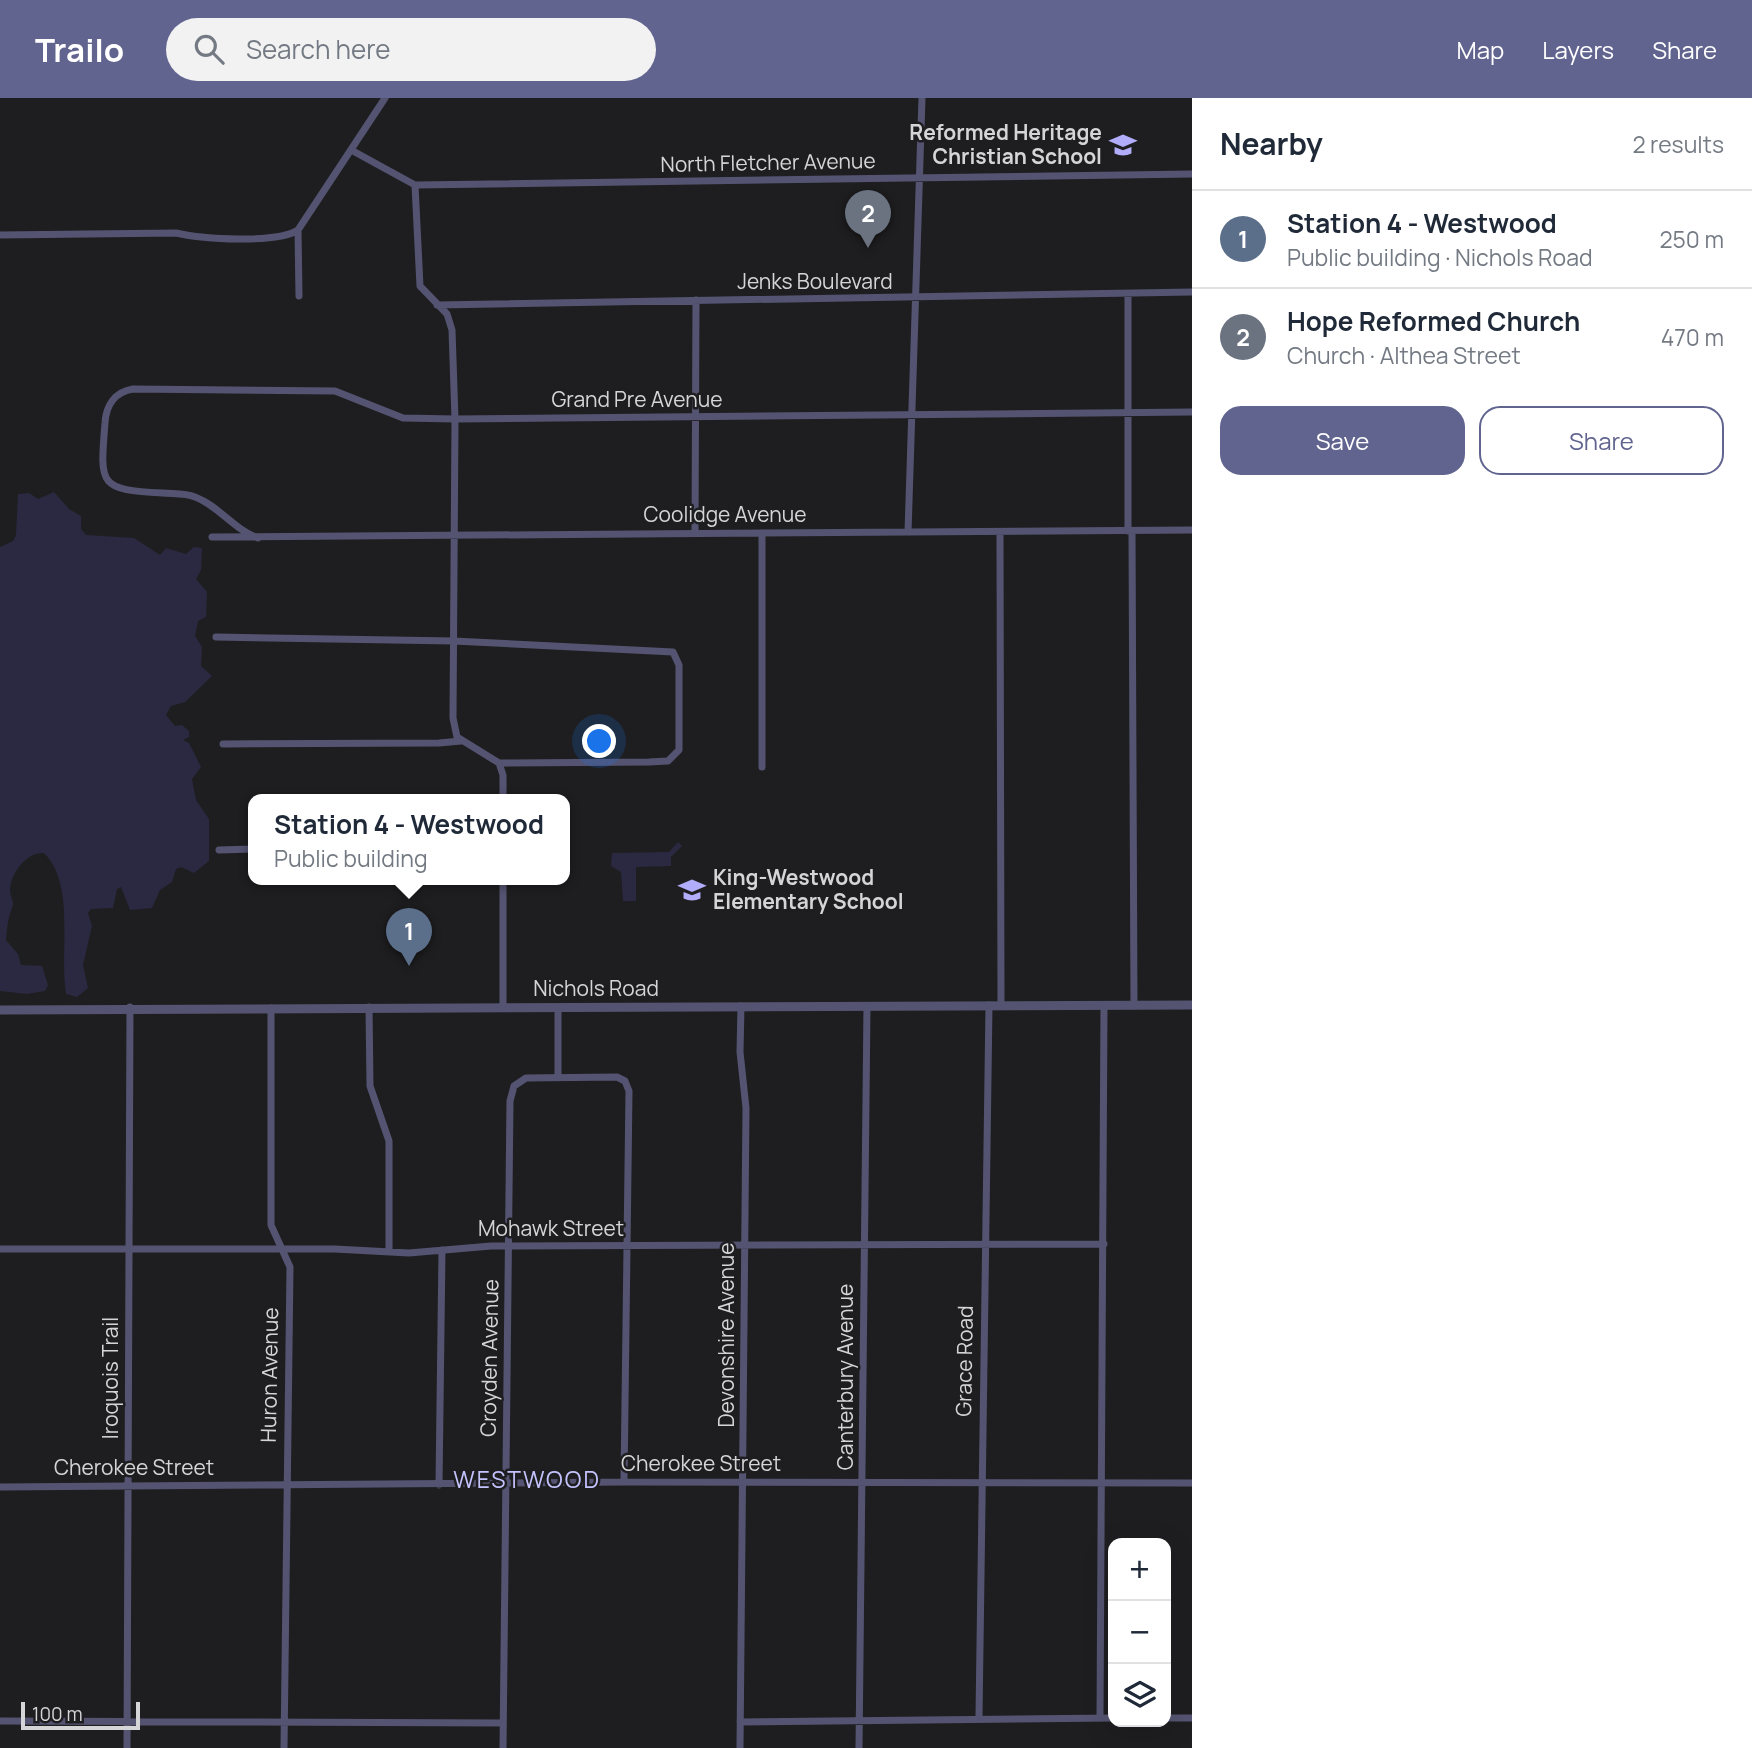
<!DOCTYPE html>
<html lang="en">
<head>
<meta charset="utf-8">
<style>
  :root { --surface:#fff; --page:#f2f2f3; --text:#1f2937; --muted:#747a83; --line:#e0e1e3; --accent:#61648f }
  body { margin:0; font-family:Manrope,sans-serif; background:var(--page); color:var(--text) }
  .controls { position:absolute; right:21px; bottom:21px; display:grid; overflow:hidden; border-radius:14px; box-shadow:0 7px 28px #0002 }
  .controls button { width:63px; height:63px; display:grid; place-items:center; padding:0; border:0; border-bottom:2px solid var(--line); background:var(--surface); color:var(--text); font:35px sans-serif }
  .scale { position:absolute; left:21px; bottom:18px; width:119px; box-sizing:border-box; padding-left:7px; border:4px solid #d5d5d7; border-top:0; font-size:19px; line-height:24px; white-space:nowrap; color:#d5d5d7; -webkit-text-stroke:5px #1e1e20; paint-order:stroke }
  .you { position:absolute; left:600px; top:644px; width:24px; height:24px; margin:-18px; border:5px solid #fff; border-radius:50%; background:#1a73e8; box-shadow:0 0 0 10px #1a73e833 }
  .badge { display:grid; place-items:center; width:46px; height:46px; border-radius:50%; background:var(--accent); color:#fff; font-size:23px; font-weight:700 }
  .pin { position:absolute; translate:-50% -58px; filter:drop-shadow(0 2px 4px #0008) }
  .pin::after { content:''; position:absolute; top:37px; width:24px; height:21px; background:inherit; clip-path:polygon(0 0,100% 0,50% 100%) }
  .popup { position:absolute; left:248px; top:696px; width:322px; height:91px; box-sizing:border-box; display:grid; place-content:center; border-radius:14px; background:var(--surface); filter:drop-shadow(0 2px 5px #0005); font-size:23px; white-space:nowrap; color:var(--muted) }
  .popup b { font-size:26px; color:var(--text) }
  .popup::after { content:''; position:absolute; left:50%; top:100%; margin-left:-14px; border:14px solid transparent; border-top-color:var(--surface) }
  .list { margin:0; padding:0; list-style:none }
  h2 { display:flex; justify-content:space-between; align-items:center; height:91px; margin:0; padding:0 28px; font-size:30px }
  h2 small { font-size:23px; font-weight:400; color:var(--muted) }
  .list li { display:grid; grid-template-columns:46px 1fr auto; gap:21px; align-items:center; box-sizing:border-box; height:98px; padding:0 28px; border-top:2px solid var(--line) }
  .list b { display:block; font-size:26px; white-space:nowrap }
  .list p { margin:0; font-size:23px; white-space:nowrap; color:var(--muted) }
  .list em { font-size:23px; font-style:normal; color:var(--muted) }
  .actions { display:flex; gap:14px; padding:21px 28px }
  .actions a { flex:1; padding:16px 0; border:2px solid var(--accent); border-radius:21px; text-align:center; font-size:24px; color:var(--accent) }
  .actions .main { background:var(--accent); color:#fff }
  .icon { flex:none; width:38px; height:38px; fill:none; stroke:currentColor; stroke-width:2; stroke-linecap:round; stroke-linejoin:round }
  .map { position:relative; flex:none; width:1192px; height:1650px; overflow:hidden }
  header { display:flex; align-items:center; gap:42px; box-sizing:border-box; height:98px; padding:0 35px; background:var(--accent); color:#fff }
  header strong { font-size:33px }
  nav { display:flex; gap:38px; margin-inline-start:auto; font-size:24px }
  .search { width:490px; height:63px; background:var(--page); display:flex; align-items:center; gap:18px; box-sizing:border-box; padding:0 24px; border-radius:38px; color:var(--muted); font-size:26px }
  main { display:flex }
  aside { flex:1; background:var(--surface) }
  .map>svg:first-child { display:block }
  .green { fill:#2a2941 }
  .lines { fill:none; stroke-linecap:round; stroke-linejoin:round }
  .minor { stroke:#545472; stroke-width:7 }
  .tertiary { stroke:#545472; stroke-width:9 }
  .labels { text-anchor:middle; stroke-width:5; stroke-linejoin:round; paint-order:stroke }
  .poi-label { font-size:21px; font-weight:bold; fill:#d5d5d7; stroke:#1e1e20; text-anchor:end }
  .street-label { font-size:21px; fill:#d5d5d7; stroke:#1e1e20 }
  .neighbourhood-label { font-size:23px; letter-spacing:2px; fill:#c4c3fd; stroke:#1e1e20 }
</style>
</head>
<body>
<header>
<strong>Trailo</strong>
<div class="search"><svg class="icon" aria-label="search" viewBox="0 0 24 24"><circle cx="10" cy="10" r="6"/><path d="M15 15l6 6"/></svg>Search here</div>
<nav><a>Map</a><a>Layers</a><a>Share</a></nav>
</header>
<main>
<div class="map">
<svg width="1192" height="1650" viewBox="0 0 1192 1650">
  <rect width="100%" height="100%" fill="#1e1e20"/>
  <path class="green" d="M 54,394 L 69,411 L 81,418 L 81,431 L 86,437 L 134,440 L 160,457 L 166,450 L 186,456 L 194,449 L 202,450 L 201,472 L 196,481 L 207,494 L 206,519 L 198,523 L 195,538 L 202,549 L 201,568 L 212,578 L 185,604 L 171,608 L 166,617 L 175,628 L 182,627 L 189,633 L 189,639 L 183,642 L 189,645 L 201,669 L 192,681 L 196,702 L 209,721 L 209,763 L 194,775 L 181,769 L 176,771 L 172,784 L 160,792 L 152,810 L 130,812 L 121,789 L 117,791 L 113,810 L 91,811 L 88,815 L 92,828 L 83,867 L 88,890 L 77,899 L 66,896 C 59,853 76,787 44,755 C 26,754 10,776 10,793 C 10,799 15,804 12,810 C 8,820 7,830 6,842 L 18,856 L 21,867 L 42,868 L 48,887 L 45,893 L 27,896 L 0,893 L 0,449 L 13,443 L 16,437 L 18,396 L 29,395 L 38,401 Z
    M 678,744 L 682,748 L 671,759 L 671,768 L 636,769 L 636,803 L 623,803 L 621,774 L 611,768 L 612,755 L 669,754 Z"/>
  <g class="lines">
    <path class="minor" d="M 353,53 L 415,87 L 1192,76
      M 0,137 L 176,135 C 202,141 276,146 298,132
      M 299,198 L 298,132 L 385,0
      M 437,207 L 1192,194
      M 1128,433 L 1128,196
      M 1132,433 L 1134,908
      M 908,434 L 922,0
      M 1000,434 L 1001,907
      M 695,435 L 696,202
      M 762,435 L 762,669
      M 212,439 L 1192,432
      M 258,440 C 233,431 219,408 195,399 C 185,395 173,396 163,395 C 98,392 100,387 105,325 C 106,307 115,294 133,291 L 335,293 L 403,320 L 455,321 L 1192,314
      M 216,539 L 454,543 L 673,554 L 679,567 L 679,652 L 668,663 L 649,664 L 499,665 L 457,639 L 453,620 L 455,321 L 452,232 L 447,216 L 420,188 L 415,87
      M 223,646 L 439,645 L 461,643
      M 499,665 L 503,677 L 503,702
      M 219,752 L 253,751
      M 503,782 L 503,909
      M 369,909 L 370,988 L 389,1043 L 389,1154
      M 558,909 L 558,979
      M 271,910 L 271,1127 L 290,1169 L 284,1650
      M 0,1151 L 335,1151 L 409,1155 L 491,1148 L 1104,1146
      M 439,1387 L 442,1152
      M 0,1389 L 624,1384 L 1192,1385
      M 979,1619 L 989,907
      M 1100,1620 L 1104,908
      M 1166,1620 L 1192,1620
      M 0,1623 L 503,1625
      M 740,1624 L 1113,1620
      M 127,1650 L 130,909
      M 503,1650 L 510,1003 L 514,988 L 526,980 L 617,979 L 625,983 L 629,993 L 624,1384
      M 740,1650 L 746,1010 L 740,954 L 741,908
      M 859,1650 L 867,908"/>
    <path class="tertiary" d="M 0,912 L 1192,907"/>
  </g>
  <defs>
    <symbol id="school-bare" viewBox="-9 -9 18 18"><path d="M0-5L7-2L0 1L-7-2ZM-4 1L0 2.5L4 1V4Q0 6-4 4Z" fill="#b1adfa" stroke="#1e1e20" stroke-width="2.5" paint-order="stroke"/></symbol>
  </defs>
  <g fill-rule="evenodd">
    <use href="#school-bare" x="1104" y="28" width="38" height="38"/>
    <use href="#school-bare" x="673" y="773" width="38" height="38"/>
  </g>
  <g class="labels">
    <g class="poi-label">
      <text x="1102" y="42">Reformed Heritage<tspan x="1102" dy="24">Christian School</tspan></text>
      <text x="713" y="787" text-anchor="start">King-Westwood<tspan x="713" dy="24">Elementary School</tspan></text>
    </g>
    <g class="street-label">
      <text transform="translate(768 65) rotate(-1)" y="7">North Fletcher Avenue</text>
      <text x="815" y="191">Jenks Boulevard</text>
      <text x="637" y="309">Grand Pre Avenue</text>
      <text x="725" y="424">Coolidge Avenue</text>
      <text x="596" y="898">Nichols Road</text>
      <text x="551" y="1138">Mohawk Street</text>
      <text transform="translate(727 1237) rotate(-90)" y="7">Devonshire Avenue</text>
      <text transform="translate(490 1260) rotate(-89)" y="7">Croyden Avenue</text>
      <text transform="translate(965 1263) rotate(-89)" y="7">Grace Road</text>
      <text transform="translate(270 1277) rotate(-89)" y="7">Huron Avenue</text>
      <text transform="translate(846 1279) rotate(-90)" y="7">Canterbury Avenue</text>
      <text transform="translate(111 1280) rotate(-90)" y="7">Iroquois Trail</text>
      <text x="701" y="1373">Cherokee Street</text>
      <text x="134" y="1377">Cherokee Street</text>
    </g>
    <g class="neighbourhood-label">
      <text x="527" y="1390">WESTWOOD</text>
    </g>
  </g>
</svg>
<div class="controls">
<button>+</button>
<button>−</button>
<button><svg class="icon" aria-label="layers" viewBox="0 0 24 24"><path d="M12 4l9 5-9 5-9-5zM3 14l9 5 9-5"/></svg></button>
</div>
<div class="scale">100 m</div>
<div class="you"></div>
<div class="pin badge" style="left:409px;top:868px;background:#5c6f8a">1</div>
<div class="popup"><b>Station 4 - Westwood</b>Public building</div>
<div class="pin badge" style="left:868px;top:150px;background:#6b7280">2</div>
</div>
<aside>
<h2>Nearby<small>2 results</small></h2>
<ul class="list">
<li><span class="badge" style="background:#5c6f8a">1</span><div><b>Station 4 - Westwood</b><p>Public building · Nichols Road</p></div><em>250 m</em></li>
<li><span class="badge" style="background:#6b7280">2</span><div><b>Hope Reformed Church</b><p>Church · Althea Street</p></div><em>470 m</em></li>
</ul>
<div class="actions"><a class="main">Save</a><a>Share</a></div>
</aside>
</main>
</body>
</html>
